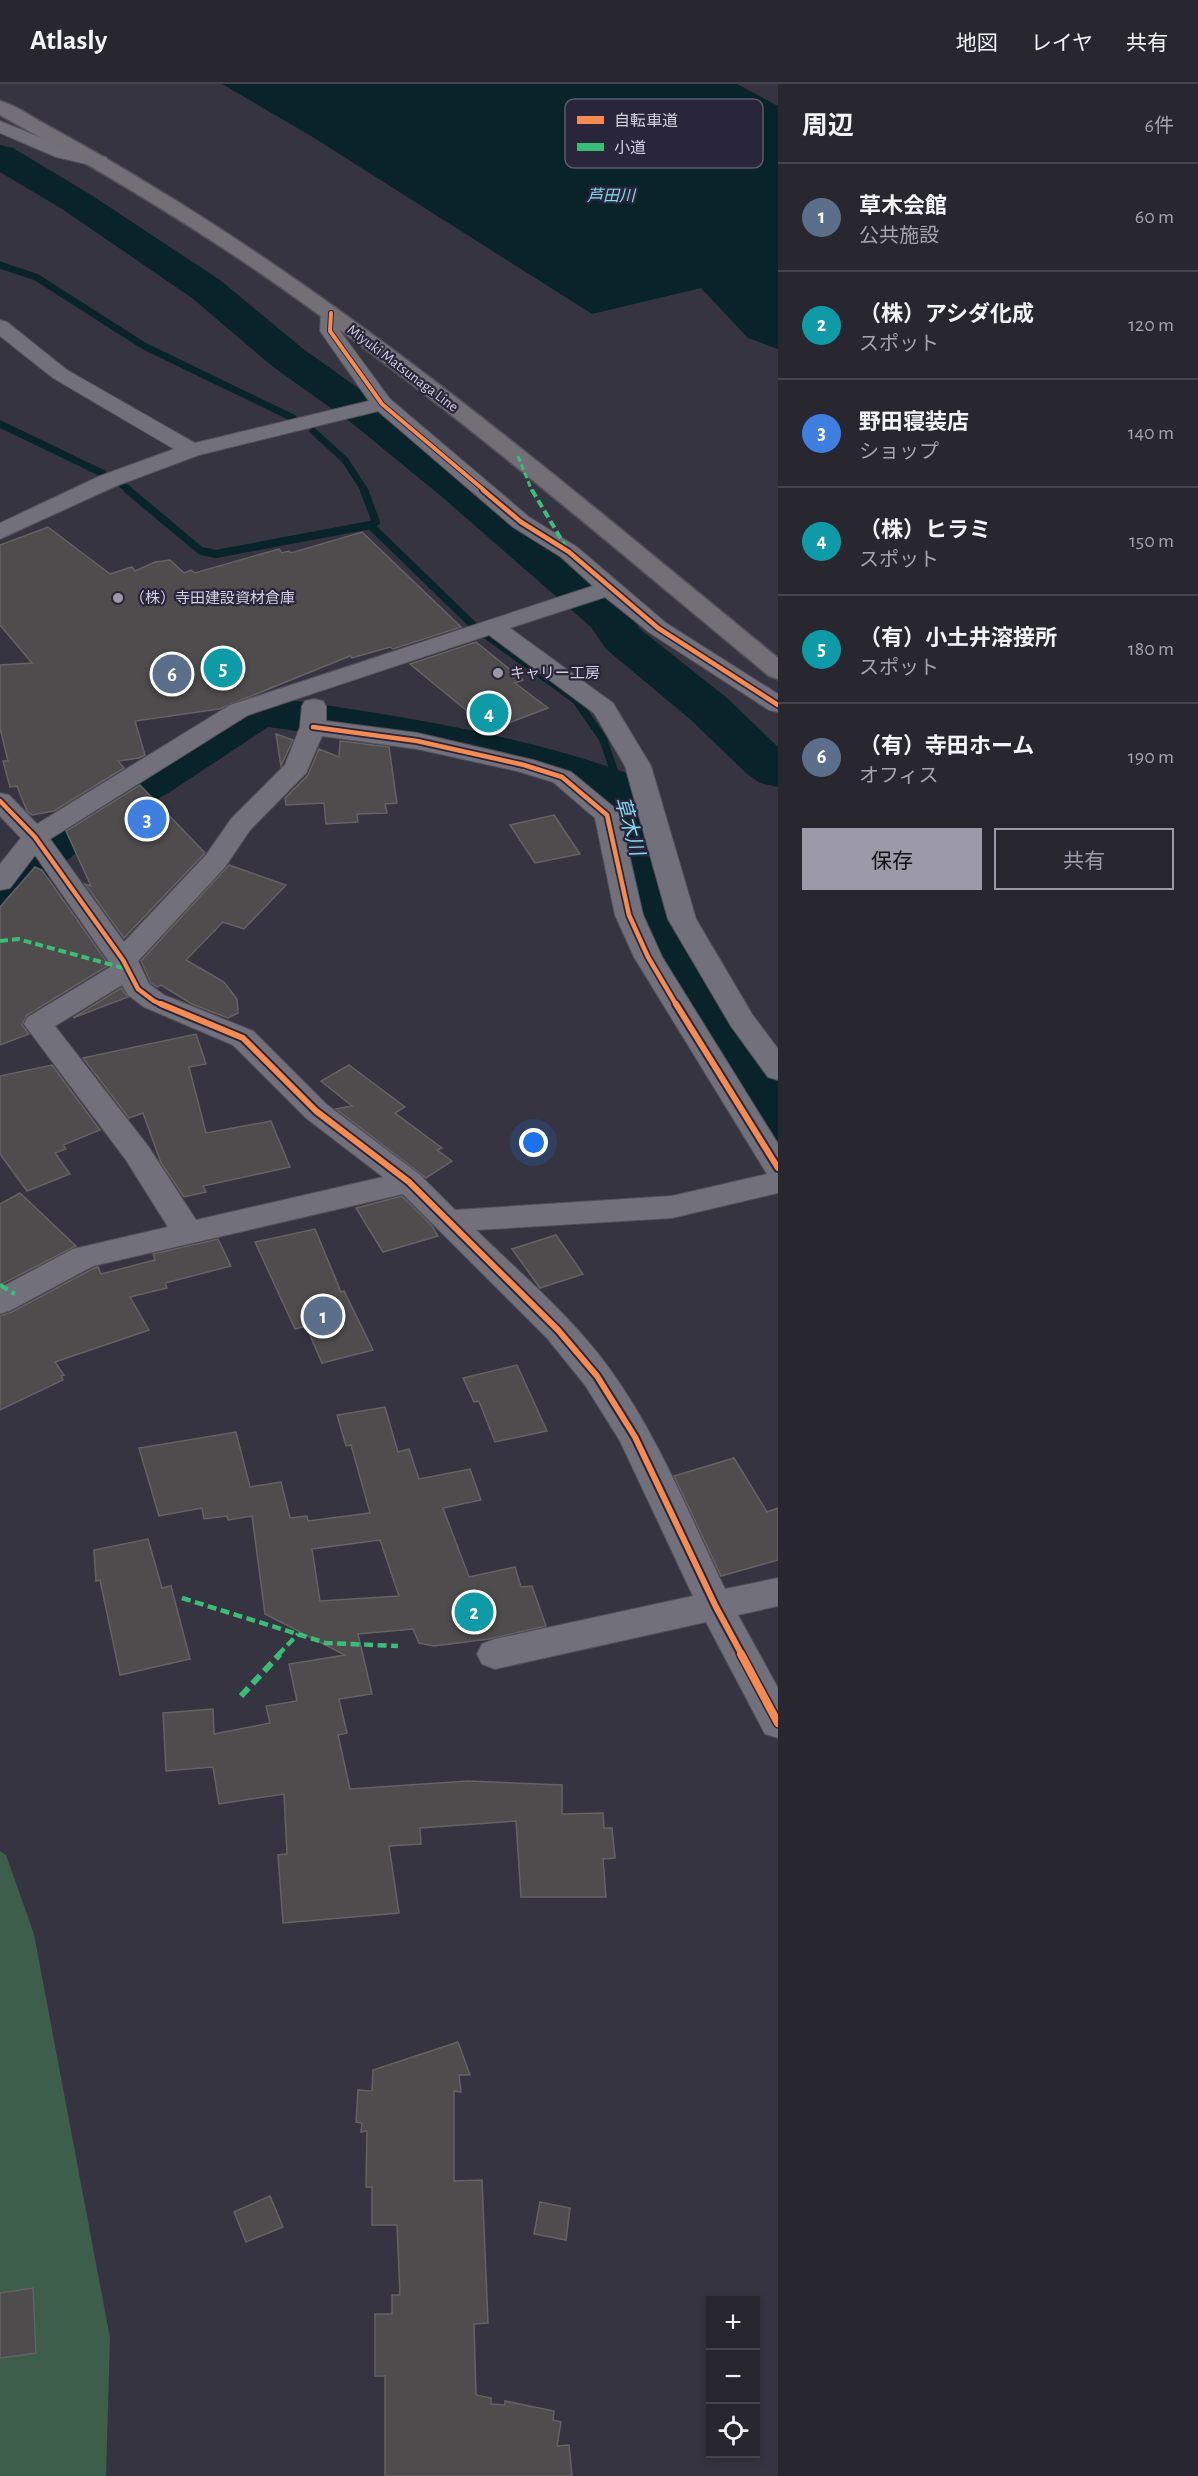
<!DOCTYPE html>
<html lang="ja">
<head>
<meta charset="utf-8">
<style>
  :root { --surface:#282730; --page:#34333c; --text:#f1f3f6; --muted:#a5a5ab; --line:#44444c; --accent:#9c9aa8 }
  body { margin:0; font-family:"Alegreya Sans","Noto Sans JP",sans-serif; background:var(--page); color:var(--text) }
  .controls { position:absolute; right:18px; bottom:18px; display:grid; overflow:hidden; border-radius:0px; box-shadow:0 3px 9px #0003 }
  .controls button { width:54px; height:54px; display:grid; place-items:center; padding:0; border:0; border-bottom:2px solid var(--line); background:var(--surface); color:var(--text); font:30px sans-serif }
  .you { position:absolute; left:534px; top:1059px; width:21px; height:21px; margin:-15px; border:4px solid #fff; border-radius:50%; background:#1a73e8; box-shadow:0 0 0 9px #1a73e833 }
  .badge { display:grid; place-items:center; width:39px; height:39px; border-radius:50%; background:var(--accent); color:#fff; font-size:20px; font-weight:700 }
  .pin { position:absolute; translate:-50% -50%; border:3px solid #fff; box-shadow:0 2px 6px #0006 }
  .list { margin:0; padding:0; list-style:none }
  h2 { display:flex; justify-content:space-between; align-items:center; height:78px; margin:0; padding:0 24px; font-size:26px }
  h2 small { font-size:20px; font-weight:400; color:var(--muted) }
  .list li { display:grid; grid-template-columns:39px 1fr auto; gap:18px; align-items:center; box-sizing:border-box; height:108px; padding:0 24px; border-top:2px solid var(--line) }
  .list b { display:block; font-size:22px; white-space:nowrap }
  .list p { margin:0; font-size:20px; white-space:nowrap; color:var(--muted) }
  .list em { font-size:20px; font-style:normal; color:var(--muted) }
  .actions { display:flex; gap:12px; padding:18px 24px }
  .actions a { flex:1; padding:14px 0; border:2px solid var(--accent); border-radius:0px; text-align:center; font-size:21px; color:var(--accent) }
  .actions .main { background:var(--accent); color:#111 }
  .icon { flex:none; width:33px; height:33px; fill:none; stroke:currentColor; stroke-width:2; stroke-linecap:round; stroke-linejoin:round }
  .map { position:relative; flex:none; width:778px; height:2392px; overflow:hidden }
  header { display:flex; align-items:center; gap:36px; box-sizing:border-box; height:84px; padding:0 30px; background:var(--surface); border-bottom:2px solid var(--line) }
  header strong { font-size:28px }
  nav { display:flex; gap:33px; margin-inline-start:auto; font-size:21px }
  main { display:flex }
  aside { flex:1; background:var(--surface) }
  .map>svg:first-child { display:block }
  .forest { fill:#3c5e4a }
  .water { fill:#082329 }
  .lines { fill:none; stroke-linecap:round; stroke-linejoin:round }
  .stream-far1 { stroke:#082329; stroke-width:7 }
  .stream { stroke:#082329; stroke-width:8 }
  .river { fill:#082329; fill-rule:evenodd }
  .building { fill:#4f4c4e; stroke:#666263; stroke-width:1.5; fill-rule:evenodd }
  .street-casing { stroke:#52515b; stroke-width:2 }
  .secondary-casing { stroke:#52515b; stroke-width:3 }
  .street { fill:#72707b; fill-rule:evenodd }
  .secondary { fill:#726f77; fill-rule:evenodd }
  .quiet-far3 { stroke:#3abd76; stroke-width:3; stroke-dasharray:6 3; stroke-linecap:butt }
  .quiet-far2 { stroke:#3abd76; stroke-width:4; stroke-dasharray:8 4; stroke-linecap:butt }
  .quiet-far1 { stroke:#3abd76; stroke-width:4.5; stroke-dasharray:9 4.5; stroke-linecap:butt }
  .quiet { stroke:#3abd76; stroke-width:6; stroke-dasharray:11 6; stroke-linecap:butt }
  .cycleway-far3-casing { stroke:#29253b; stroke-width:6 }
  .cycleway-far2-casing { stroke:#29253b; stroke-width:8 }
  .cycleway-far1-casing { stroke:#29253b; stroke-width:10 }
  .cycleway-casing { stroke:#29253b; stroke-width:11 }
  .cycleway-far3 { stroke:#f68b52; stroke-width:4 }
  .cycleway-far2 { stroke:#f68b52; stroke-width:4.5 }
  .cycleway-far1 { stroke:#f68b52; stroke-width:6 }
  .cycleway { stroke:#f68b52; stroke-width:8 }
  .poi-dot { fill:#9c9aa8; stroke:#29253b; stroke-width:2 }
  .labels { text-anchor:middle; stroke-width:4.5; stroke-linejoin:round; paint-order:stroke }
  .far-street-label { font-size:15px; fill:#d3d1e0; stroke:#29253b }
  .far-poi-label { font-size:15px; fill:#d3d1e0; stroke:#29253b; text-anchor:start }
  .far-water-label { font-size:16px; font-style:italic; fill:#81daee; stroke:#29253b }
  .water-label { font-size:20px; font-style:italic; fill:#81daee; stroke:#29253b }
  .key { fill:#29253b; stroke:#5c596d; stroke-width:1.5 }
  .key-label { font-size:16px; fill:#d3d1e0 }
</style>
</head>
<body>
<header>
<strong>Atlasly</strong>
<nav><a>地図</a><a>レイヤ</a><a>共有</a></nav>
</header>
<main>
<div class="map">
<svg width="778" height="2392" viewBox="0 0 778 2392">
  <rect width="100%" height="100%" fill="#363440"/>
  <path class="forest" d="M 0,1767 L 6,1771 L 34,1850 L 110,2254 L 106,2392 L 0,2392 Z"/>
  <path class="water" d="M 222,0 L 737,0 L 778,22 L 778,265 L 748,254 L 701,204 L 592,230 L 311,52 Z"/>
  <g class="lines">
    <path class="stream-far1" d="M 0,181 L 36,193 L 144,262 L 293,334
      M 0,340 L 104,390
      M 313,347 L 345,376 L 365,407
      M 121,400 L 130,407"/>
    <path class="stream" d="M 128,406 L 201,467 L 216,470 L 370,441
      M 364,406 L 376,438 L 370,441 L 474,542 L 576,616 L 603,655 L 620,704"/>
    <path class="river" d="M 0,61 L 13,64 L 88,109 L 220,196 L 302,264 L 383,322 L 473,394 L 625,523 L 640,545 L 727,614 L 778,663 L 778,703 L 760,699 L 746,689 L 691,636 L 606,565 L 591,543 L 441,412 L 353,340 L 272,282 L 192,214 L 62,125 L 0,88 Z
      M 269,613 C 395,631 518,649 638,693 L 646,704 L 688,849 L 737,935 L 778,994 L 778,1058 L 757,1052 L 683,942 L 632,849 L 597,713 L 526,689 L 470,675 L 384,659 L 268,643 L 170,708 L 96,751 L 44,797 L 19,826 L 0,831 L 0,780 L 58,729 L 134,686 L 233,621 Z"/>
  </g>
  <path class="building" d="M 48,443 L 110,490 L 132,483 L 135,487 L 155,478 L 170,476 L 184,489 L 191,486 L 195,489 L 279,465 L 282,469 L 289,467 L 291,469 L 362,448 L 461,543 L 393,565 L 390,563 L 352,574 L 350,572 L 219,625 L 135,637 L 145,671 L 139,674 L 118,677 L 124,684 L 54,727 L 32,731 L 27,727 L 17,702 L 10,703 L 3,677 L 8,677 L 0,644 L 0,581 L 32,579 L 0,541 L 0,461 Z
    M 476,558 L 523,596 L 515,599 L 548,624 L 490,646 L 410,580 Z
    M 276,650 L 293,656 L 281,682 Z
    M 340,657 L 389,663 L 397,719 L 385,720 L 387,729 L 357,730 L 358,738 L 326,740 L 324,719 L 286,721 L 285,714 L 308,691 L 319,665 L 339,673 Z
    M 140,701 L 205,769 L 124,854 L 85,800 L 91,802 L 66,747 Z
    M 554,731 L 580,770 L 535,779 L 510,741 Z
    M 229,781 L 286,801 L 244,845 L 223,838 L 186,876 L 224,898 L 237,915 L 238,929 L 228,934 L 192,920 L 161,901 L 157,903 L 151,899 L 141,877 Z
    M 35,783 L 42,786 L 109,881 L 27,931 L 22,941 L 29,950 L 0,961 L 0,823 Z
    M 121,904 L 128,913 L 73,934 Z
    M 196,950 L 206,980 L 189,983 L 206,1049 L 271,1037 L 290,1083 L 203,1102 L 206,1108 L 184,1113 L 161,1079 L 143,1029 L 129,1034 L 83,974 Z
    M 52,981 L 100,1046 L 63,1061 L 66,1065 L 55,1069 L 70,1090 L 27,1107 L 0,1070 L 0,992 Z
    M 349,981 L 405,1023 L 395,1029 L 442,1064 L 437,1066 L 452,1077 L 426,1094 L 336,1025 L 352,1022 L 321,997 Z
    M 20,1109 L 76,1162 L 0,1201 L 0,1120 Z
    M 402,1112 L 432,1142 L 438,1152 L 383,1168 L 356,1124 Z
    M 315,1145 L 341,1208 L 344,1207 L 373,1266 L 322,1279 L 306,1242 L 295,1245 L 255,1158 Z
    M 556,1151 L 583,1190 L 540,1204 L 512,1165 Z
    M 218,1155 L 231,1182 L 165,1199 L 167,1204 L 130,1213 L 149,1246 L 55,1278 L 64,1291 L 61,1292 L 63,1296 L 0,1326 L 0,1232 L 12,1228 L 94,1184 L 98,1183 L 101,1190 L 155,1176 L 153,1170 Z
    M 517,1281 L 547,1347 L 495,1358 L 479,1317 L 474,1318 L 463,1294 Z
    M 385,1323 L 398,1368 L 409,1365 L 419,1395 L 470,1385 L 481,1416 L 443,1424 L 469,1493 L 515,1483 L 521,1503 L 532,1502 L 546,1542 L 489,1555 L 434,1562 L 419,1559 L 413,1545 L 358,1550 L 372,1610 L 339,1615 L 347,1649 L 338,1651 L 350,1705 L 468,1697 L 562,1701 L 562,1730 L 603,1729 L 604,1744 L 612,1744 L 615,1774 L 603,1775 L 606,1813 L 521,1813 L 516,1737 L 420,1744 L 421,1760 L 389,1762 L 399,1829 L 283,1839 L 278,1771 L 287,1770 L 284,1710 L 219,1720 L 213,1683 L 166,1687 L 163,1629 L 213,1625 L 214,1650 L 270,1639 L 266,1622 L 297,1617 L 289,1580 L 345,1571 L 265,1530 L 252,1432 L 228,1436 L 227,1432 L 204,1435 L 202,1424 L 159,1432 L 139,1364 L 236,1348 L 250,1403 L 281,1398 L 290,1434 L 307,1432 L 308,1437 L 370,1429 L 351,1361 L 346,1362 L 337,1331 ZM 380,1456 L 399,1512 L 320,1517 L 312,1465 Z
    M 734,1374 L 767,1428 L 778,1424 L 778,1476 L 721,1492 L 674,1392 Z
    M 148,1455 L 162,1504 L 171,1502 L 190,1575 L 120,1591 L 100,1496 L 96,1497 L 94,1466 Z
    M 458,1958 L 470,1991 L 459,1991 L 461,2008 L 454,2007 L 454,2097 L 482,2096 L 488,2239 L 474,2240 L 476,2311 L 491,2314 L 491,2320 L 505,2321 L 505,2317 L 554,2327 L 553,2336 L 561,2338 L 557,2362 L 569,2361 L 572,2392 L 385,2392 L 385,2292 L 375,2292 L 375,2230 L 392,2230 L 392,2211 L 400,2211 L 397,2141 L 372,2141 L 372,2103 L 366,2103 L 367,2047 L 361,2048 L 362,2039 L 356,2038 L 358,2006 L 372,2007 L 373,1986 Z
    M 270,2112 L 283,2143 L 246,2158 L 234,2128 Z
    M 540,2118 L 570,2124 L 566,2156 L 534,2150 Z
    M 33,2204 L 36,2269 L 0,2274 L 0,2209 Z"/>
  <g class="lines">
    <defs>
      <path id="street" d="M 0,37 L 69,65 L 106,73 L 108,77 L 106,81 L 99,83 L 56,73 L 0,49 Z
        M 331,223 L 338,225 L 341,229 L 340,247 L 390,315 L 529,433 L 577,463 L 666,539 L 778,610 L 778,628 L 769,626 L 650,549 L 605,513 L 510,544 L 613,619 L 616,624 L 651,682 L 696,835 L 752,930 L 778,965 L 778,996 L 768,993 L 731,942 L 668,835 L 625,682 L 594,629 L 489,551 L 248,631 L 50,755 L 124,858 L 206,771 L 231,735 L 285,681 L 300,643 L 302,622 L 305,617 L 314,615 L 323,617 L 326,622 L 326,637 L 417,649 L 533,676 L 571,688 L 616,725 L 620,731 L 643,831 L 662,873 L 778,1060 L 778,1109 L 672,1134 L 476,1146 C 521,1190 572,1233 609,1284 C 658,1351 689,1431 725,1505 L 778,1494 L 778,1522 L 738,1531 L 778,1604 L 778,1654 L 765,1650 L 706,1538 L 495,1585 L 482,1580 L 477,1570 L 482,1560 L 495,1555 L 693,1512 L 620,1357 L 585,1301 L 547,1254 L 403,1110 L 93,1182 L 11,1226 L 0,1230 L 0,1204 L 73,1165 L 168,1143 L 126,1076 L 24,940 L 28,933 L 112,882 L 35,771 L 10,804 L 0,806 L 0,780 L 21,754 L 0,732 L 0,709 L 9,711 L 37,740 L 230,621 L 593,502 L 561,473 L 513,443 L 378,327 L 199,371 L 116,402 L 0,455 L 0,439 L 100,392 L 174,365 L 53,294 L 0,252 L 0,236 L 7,238 L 67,286 L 195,359 L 369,317 L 320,247 L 321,229 L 324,225 ZM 322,652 L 417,665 L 517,687 L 553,698 L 595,734 L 615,831 L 634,873 L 767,1090 L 672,1112 L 455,1126 L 420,1091 L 326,1020 L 253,947 L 164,911 L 149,900 L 138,877 L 225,783 L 250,746 L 306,689 ZM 122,901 L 128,911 L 144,923 L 233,961 L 306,1034 L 383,1093 L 196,1136 L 148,1062 L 55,942 Z"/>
      <path id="secondary" d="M 0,17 C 15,21 29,31 43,39 C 78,58 113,78 147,99 C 373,235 574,407 778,574 L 778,595 L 769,592 C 611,461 454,326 286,207 C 194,142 98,85 0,31 Z"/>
    </defs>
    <use href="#street" class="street-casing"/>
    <use href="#secondary" class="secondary-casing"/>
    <use href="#street" class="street"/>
    <use href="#secondary" class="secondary"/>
    <path class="quiet-far3" d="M 518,372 L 532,407"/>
    <path class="quiet-far2" d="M 532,406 L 567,465
      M 0,857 L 18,855 L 127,885"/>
    <path class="quiet-far1" d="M 0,1201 L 15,1210
      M 182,1514 L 326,1559 L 398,1562
      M 278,1571 L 298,1550"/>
    <path class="quiet" d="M 241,1612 L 280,1570"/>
    <defs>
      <path id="cycleway-far3" d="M 331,229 L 330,247 L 382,320 L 485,407"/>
      <path id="cycleway-far2" d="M 483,406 L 521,438 L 569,468 L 658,544 L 778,621
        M 313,643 L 417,657 L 524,681 L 562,693 L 607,731 L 629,831 L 648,873 L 677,922
        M 0,717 L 35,753 L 123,876 L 138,905 L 154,917 L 165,922"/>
      <path id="cycleway-far1" d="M 161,920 L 243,954 L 316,1027 L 409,1098 L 558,1246 L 597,1292 L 635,1353 L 716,1523 L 742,1571
        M 676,920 L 778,1084"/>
      <path id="cycleway" d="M 741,1570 L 778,1639"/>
    </defs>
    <use href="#cycleway-far3" class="cycleway-far3-casing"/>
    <use href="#cycleway-far2" class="cycleway-far2-casing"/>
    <use href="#cycleway-far1" class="cycleway-far1-casing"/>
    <use href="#cycleway" class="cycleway-casing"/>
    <use href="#cycleway-far3" class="cycleway-far3"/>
    <use href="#cycleway-far2" class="cycleway-far2"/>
    <use href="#cycleway-far1" class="cycleway-far1"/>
    <use href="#cycleway" class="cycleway"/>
  </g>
  <g class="poi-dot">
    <circle cx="118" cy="514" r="6"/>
    <circle cx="498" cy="589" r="6"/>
  </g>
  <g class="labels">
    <g class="far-street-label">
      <text transform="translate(403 284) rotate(37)" y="5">Miyuki Matsunaga Line</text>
    </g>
    <g class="far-poi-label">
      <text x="130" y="519">（株）寺田建設資材倉庫</text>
      <text x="510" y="594">キャリー工房</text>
    </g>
    <g class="far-water-label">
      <text x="611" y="117">芦田川</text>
    </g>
    <g class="water-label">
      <text transform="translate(630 742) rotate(74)" y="7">草木川</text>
    </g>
  </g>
  <rect x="565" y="15" width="198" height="69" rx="9" class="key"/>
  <rect x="577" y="32" width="27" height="8" fill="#f68b52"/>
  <rect x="577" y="59" width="27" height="8" fill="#3abd76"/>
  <g class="key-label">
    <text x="614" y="42">自転車道</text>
    <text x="614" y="69">小道</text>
  </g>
</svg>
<div class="controls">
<button>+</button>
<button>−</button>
<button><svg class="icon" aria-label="locate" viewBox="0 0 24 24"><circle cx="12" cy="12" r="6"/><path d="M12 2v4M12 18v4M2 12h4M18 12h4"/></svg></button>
</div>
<div class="you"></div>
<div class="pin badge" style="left:323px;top:1232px;background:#5c6f8a">1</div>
<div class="pin badge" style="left:474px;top:1528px;background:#0f9aa8">2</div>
<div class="pin badge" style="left:147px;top:735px;background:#3f7fe0">3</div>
<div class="pin badge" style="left:489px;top:629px;background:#0f9aa8">4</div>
<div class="pin badge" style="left:223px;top:584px;background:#0f9aa8">5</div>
<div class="pin badge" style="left:172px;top:590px;background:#5c6f8a">6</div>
</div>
<aside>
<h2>周辺<small>6件</small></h2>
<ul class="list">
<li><span class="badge" style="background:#5c6f8a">1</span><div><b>草木会館</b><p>公共施設</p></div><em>60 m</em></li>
<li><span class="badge" style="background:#0f9aa8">2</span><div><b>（株）アシダ化成</b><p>スポット</p></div><em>120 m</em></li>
<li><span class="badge" style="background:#3f7fe0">3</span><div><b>野田寝装店</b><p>ショップ</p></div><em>140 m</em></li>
<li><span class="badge" style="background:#0f9aa8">4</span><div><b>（株）ヒラミ</b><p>スポット</p></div><em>150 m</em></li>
<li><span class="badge" style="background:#0f9aa8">5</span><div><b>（有）小土井溶接所</b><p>スポット</p></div><em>180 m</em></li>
<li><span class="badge" style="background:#5c6f8a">6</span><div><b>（有）寺田ホーム</b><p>オフィス</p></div><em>190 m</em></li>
</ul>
<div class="actions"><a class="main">保存</a><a>共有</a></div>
</aside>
</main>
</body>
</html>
